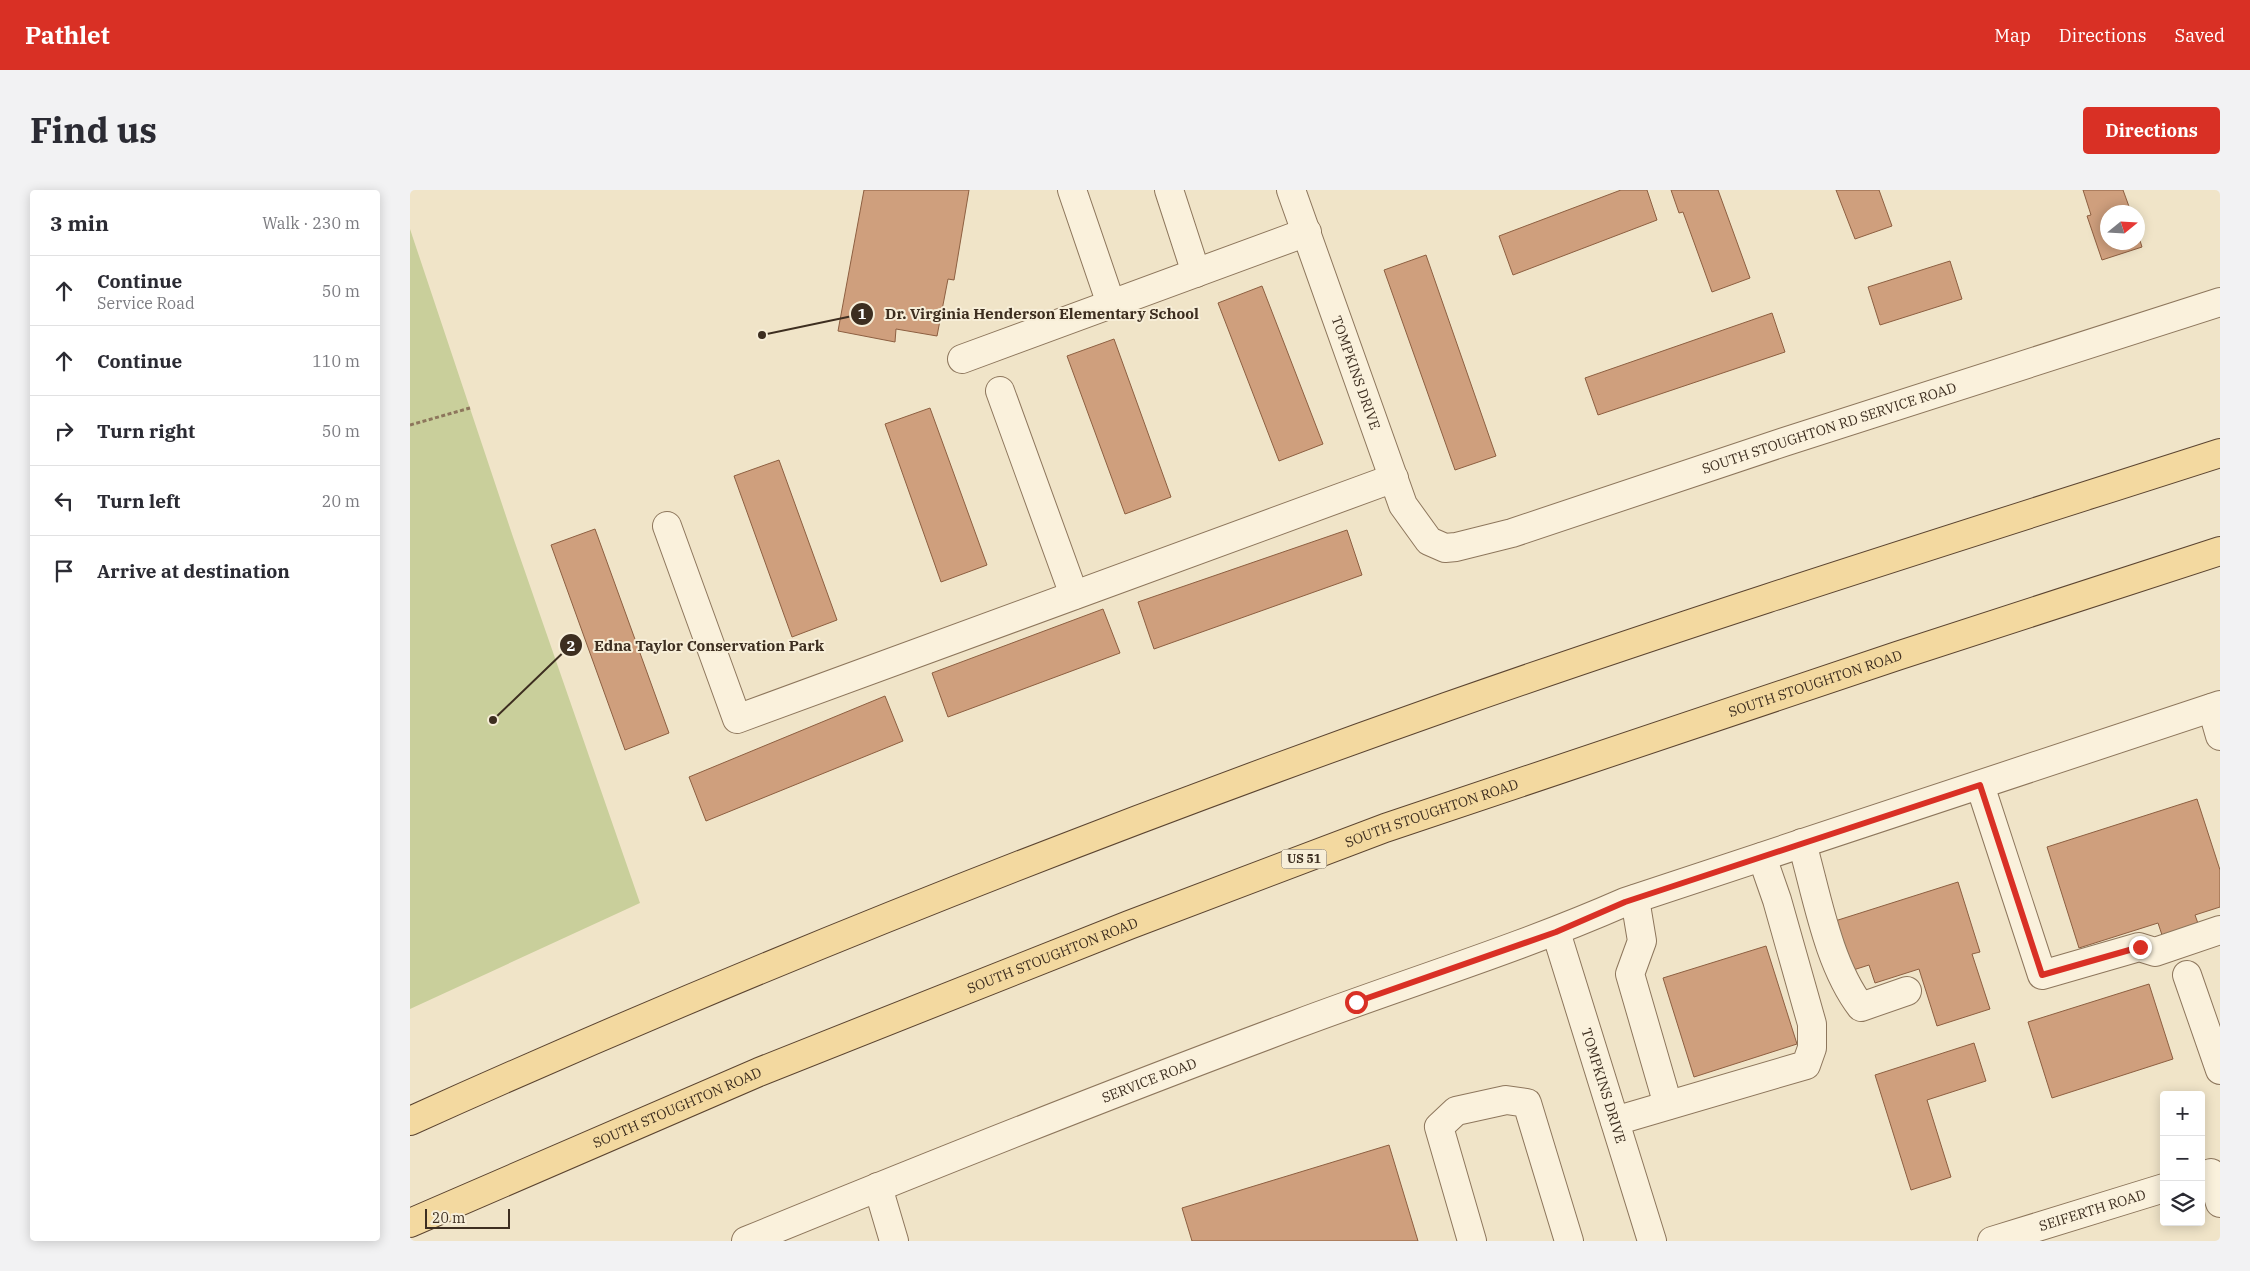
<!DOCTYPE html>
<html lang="en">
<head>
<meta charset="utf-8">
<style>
  :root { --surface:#fff; --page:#f2f2f3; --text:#2b2b33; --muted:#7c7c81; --line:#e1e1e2; --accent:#d93025 }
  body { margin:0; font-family:"IBM Plex Serif",serif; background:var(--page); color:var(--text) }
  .controls { position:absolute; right:15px; bottom:15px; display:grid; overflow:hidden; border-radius:5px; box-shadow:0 2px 12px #0003 }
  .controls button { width:45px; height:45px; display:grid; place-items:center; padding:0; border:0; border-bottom:1px solid var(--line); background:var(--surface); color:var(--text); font:25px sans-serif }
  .compass { position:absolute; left:1690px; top:15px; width:45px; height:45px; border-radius:50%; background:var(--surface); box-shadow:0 2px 12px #0003; rotate:72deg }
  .scale { position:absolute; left:15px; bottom:12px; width:85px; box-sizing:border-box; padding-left:5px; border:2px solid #3d2e20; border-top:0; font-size:14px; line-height:18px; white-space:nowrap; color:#3d2e20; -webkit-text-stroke:4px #f7eed8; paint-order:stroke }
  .stop { position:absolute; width:15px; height:15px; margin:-11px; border:4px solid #d93025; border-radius:50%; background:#fff }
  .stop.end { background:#d93025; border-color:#fff; box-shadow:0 1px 5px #0008 }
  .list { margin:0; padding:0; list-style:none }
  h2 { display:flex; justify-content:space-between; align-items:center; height:65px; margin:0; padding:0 20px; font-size:21px }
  h2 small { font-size:16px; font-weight:400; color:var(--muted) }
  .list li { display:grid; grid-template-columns:32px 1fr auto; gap:15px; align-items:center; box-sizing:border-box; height:70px; padding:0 20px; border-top:1px solid var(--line) }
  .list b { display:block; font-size:19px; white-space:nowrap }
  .list p { margin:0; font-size:16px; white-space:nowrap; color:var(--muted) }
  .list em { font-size:16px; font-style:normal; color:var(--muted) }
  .icon { flex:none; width:28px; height:28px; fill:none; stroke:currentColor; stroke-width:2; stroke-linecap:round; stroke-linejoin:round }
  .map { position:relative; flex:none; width:1810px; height:1051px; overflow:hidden; border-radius:5px }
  header { display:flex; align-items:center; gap:30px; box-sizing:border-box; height:70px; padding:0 25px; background:var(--accent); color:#fff }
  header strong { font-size:24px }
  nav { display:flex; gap:28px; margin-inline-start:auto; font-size:18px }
  .intro { display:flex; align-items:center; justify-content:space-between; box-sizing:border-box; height:120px; padding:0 30px }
  h1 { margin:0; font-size:35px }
  .button { padding:12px 22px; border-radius:5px; background:var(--accent); color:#fff; font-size:18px; font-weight:700 }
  main { display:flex; gap:30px; padding:0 30px }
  aside { flex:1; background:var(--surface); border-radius:5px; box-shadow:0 2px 12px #0003 }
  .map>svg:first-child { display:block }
  .green { fill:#c9cf9b }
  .building { fill:#cf9f7d; stroke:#8d5f41 }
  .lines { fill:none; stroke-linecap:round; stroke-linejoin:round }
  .minor-casing { stroke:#8d765c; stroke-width:30 }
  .major-casing { stroke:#5b4430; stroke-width:30 }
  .path { stroke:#8d765c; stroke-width:3; stroke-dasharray:4 2.5; stroke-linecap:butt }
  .minor { stroke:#faf1dc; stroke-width:28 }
  .major { stroke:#f3d9a0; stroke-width:28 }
  .route { stroke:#d93025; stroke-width:6 }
  .labels { text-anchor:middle; stroke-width:4; stroke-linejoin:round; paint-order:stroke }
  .shield { fill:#f7eed8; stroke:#756857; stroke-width:1 }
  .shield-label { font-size:12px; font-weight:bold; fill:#3d2e20 }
  .street-label { font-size:14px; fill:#3d2e20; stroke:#f7eed8 }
  .leader { fill:none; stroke:#3d2e20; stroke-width:2 }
  .callout-dot { fill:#3d2e20; stroke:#f7eed8; stroke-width:2 }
  .mark-label { font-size:15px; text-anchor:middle; font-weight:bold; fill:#fff }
  .callout-label { font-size:15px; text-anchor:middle; font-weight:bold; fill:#3d2e20; stroke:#f7eed8; stroke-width:4; stroke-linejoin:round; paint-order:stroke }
</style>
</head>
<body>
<header>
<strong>Pathlet</strong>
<nav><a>Map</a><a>Directions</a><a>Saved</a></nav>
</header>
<div class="intro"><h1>Find us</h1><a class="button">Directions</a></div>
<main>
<aside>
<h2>3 min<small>Walk · 230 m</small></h2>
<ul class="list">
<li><svg class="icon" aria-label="ahead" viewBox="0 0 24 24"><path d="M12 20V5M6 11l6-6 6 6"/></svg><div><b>Continue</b><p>Service Road</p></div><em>50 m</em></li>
<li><svg class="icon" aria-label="ahead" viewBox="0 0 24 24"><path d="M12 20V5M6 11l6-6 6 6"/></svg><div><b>Continue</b></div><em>110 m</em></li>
<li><svg class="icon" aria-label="right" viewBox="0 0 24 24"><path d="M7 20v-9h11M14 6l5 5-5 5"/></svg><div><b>Turn right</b></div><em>50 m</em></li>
<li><svg class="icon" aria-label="left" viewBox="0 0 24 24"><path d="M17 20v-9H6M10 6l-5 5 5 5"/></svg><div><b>Turn left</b></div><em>20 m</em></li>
<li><svg class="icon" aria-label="arrive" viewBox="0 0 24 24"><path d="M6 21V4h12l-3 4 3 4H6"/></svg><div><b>Arrive at destination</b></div></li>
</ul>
</aside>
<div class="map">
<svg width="1810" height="1051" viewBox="0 0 1810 1051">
  <rect width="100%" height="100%" fill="#f0e4c8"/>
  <path class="green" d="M 0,39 L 103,347 L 230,713 L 0,819 Z"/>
  <path class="building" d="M 454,0 L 559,0 L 544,90 L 538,89 L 527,146 L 486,139 L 485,152 L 428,141 Z
    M 1211,0 L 1237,0 L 1247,30 L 1103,85 L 1089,46 Z
    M 1261,0 L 1308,0 L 1340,88 L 1302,102 L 1273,22 L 1269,23 Z
    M 1426,0 L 1469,0 L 1482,36 L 1445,49 Z
    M 1673,0 L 1713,0 L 1721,22 L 1698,22 L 1698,52 L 1728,52 L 1728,44 L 1732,57 L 1692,70 L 1677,26 L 1681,25 Z
    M 1016,65 L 1086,266 L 1045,280 L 974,80 Z
    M 1540,71 L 1552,109 L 1470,135 L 1458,97 Z
    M 852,96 L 913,254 L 869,271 L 808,113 Z
    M 1362,123 L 1375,162 L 1188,225 L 1175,188 Z
    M 704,149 L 761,307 L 715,324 L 657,166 Z
    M 520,218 L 577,375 L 531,392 L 475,234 Z
    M 369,270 L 427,430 L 382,447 L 324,286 Z
    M 185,339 L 259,543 L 215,560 L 141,355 Z
    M 937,340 L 952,385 L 744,459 L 728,412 Z
    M 693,419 L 710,463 L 538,527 L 522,483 Z
    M 475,506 L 493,551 L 296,631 L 279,587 Z
    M 1787,609 L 1810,680 L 1810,717 L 1785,725 L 1790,739 L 1754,751 L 1748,733 L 1669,758 L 1637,657 Z
    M 1548,692 L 1570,762 L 1562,764 L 1580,819 L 1527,836 L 1509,779 L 1465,793 L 1459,775 L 1440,781 L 1425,731 Z
    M 1356,756 L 1387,854 L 1284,887 L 1253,788 Z
    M 1739,794 L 1763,869 L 1642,908 L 1618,832 Z
    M 1564,853 L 1576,891 L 1517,910 L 1541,987 L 1501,1000 L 1465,885 Z
    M 979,955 L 1008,1051 L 782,1051 L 772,1018 Z"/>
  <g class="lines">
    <defs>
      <g id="minor">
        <path d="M 662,0 L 701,114"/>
        <path d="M 759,0 L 786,83"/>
        <path id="s1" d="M 881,0 L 993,315 L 1019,351 L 1035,358 L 1046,357 L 1102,343 L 1374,252 L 1810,112"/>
        <path d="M 552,169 L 897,42"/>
        <path d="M 590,201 L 664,405"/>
        <path d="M 257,336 L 327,529 L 984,288"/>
        <path d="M 1802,518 L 1810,546"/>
        <path d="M 1570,595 L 1632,785 L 1729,757 L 1745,762 L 1810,740"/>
        <path d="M 1392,653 C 1407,706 1418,774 1451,817 L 1497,801"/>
        <path d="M 1225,709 L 1232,751 L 1220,784 L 1258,915"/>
        <path id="s2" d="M 1146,742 L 1242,1051"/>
        <path d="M 1777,785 L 1810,880"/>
        <path d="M 1205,931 L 1396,875 L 1402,858 L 1402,834 L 1367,710 L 1352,667"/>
        <path d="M 1801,983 L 1810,1013"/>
        <path d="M 468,997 L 484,1051"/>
        <path id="s3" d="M 336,1051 C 519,976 702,903 887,834 C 996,793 1108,759 1215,712 L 1810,515"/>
        <path d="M 1062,1051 L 1029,937 L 1046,921 L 1096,910 L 1117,913 L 1159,1051"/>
        <path id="s4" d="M 1582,1051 L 1754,998"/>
      </g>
      <g id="major">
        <path d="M 0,931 C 339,778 685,641 1036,517 C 1292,427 1551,346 1810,263"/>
        <path id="s5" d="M 0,1033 L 349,882 L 719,735 L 975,638 L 1487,466 L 1810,361"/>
      </g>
    </defs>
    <use href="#minor" class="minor-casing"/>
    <use href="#major" class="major-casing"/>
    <path class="path" d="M 0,235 L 60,218"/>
    <use href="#minor" class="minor"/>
    <use href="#major" class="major"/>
  </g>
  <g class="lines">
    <path class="route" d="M 946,812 L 1146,742 L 1215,712 L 1570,595 L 1632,785 L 1730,757"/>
  </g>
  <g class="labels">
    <rect class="shield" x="871.5" y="659.5" width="45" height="19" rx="4"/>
    <g class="shield-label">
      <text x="894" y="673">US 51</text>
    </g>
    <g class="street-label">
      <text dy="5" stroke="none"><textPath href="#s1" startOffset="194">TOMPKINS DRIVE</textPath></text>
      <text dy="5" stroke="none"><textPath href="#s1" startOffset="799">SOUTH STOUGHTON RD SERVICE ROAD</textPath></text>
      <text dy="5" stroke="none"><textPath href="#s5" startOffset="1506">SOUTH STOUGHTON ROAD</textPath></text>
      <text dy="5" stroke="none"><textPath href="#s5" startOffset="1101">SOUTH STOUGHTON ROAD</textPath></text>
      <text dy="5" stroke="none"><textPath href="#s5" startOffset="696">SOUTH STOUGHTON ROAD</textPath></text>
      <text dy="5" stroke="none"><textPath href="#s3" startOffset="434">SERVICE ROAD</textPath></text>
      <text dy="5" stroke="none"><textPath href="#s2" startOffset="161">TOMPKINS DRIVE</textPath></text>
      <text dy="5" stroke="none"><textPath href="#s5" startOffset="291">SOUTH STOUGHTON ROAD</textPath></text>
      <text dy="5" stroke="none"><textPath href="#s4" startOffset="105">SEIFERTH ROAD</textPath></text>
    </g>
  </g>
  <path class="leader" d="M352 145L452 124M83 530L161 455"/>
  <g class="callout-dot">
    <circle cx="352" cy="145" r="5"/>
    <circle cx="83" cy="530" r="5"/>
    <circle cx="452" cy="124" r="12"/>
    <circle cx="161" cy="455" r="12"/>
  </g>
  <g class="mark-label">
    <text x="452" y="129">1</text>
    <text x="161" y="461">2</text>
  </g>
  <g class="callout-label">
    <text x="632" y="129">Dr. Virginia Henderson Elementary School</text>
    <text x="299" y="461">Edna Taylor Conservation Park</text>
  </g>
</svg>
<div class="controls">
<button>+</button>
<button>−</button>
<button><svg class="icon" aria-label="layers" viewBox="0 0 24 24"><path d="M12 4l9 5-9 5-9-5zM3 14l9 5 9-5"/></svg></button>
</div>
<svg class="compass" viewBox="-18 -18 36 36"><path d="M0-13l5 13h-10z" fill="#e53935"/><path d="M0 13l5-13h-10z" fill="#7c7c81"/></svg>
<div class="scale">20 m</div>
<div class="stop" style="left:946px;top:812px"></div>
<div class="stop end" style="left:1730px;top:757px"></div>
</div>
</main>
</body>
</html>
